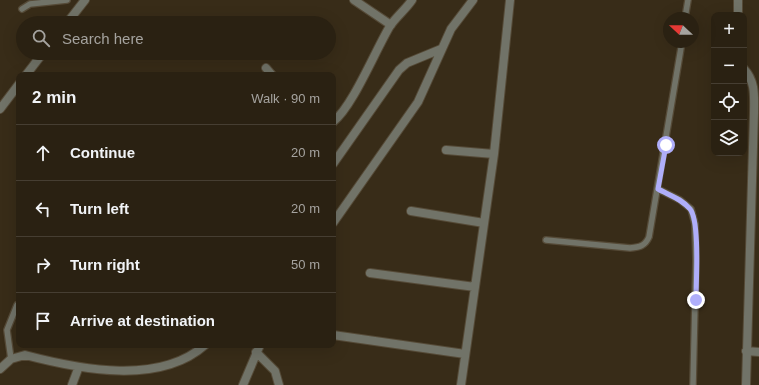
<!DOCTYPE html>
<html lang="en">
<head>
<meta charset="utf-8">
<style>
  :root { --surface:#2a2112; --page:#32291b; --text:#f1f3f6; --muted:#a5a39f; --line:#463e32 }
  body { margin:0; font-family:Arial,sans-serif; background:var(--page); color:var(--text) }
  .controls { position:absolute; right:12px; top:12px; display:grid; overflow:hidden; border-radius:8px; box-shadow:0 4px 16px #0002 }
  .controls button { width:36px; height:36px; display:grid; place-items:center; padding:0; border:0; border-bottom:1px solid var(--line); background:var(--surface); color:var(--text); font:20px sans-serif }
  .compass { position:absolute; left:663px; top:12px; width:36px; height:36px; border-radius:50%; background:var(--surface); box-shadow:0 4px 16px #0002; rotate:292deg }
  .stop { position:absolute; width:12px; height:12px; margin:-9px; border:3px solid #afaefa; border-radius:50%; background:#fff }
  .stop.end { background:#afaefa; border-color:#fff; box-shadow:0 1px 4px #0008 }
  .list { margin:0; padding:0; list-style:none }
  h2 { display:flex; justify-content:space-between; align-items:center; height:52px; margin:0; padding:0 16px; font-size:17px }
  h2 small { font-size:13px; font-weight:400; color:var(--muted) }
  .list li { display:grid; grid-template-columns:26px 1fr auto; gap:12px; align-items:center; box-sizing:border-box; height:56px; padding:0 16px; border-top:1px solid var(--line) }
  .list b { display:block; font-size:15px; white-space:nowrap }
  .list em { font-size:13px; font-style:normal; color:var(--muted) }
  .icon { flex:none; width:22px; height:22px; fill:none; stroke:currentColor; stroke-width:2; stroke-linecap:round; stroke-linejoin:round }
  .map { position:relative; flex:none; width:759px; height:385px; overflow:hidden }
  .search { position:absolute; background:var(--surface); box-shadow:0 4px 16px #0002; left:16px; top:16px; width:320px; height:44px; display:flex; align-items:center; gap:10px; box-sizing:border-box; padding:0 14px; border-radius:22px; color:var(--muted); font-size:15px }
  .panel { position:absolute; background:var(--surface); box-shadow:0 4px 16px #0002; left:16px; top:72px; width:320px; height:276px; border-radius:8px }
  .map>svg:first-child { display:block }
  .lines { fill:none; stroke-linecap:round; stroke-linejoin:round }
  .lane-casing { stroke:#554a37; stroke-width:8 }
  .street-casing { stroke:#554a37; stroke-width:10 }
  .lane { stroke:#717368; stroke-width:5.5 }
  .street { stroke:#717368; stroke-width:8 }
  .route { stroke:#afaefa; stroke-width:5 }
</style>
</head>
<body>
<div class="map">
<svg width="759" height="385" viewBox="0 0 759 385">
  <rect width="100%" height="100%" fill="#382c18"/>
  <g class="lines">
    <defs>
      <path id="lane" d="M 22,9 L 30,4 L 67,0
        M 685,18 L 688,0
        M 658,189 L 680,200 L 691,209 L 695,224 L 696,261 L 693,385
        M 546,240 L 630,248 C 640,247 645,246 649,237 L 682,42
        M 11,359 L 7,330 L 17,305"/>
      <path id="street" d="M 354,0 L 391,25
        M 738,15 L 738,0
        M 67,23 L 85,0
        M 266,68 L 272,75
        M 744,69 C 756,82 754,97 754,113 L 746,385
        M 26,75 L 43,53
        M 0,109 L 19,84
        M 333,122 C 353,106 375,51 390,26 C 396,17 406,9 412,0
        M 446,150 L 494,154
        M 333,164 L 399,70 L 407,63 L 441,49
        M 411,211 L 484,223
        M 333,223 L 418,102 L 451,29 L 473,0
        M 370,273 L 475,287
        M 333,335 L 465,354
        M 746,351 L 759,352
        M 256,352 L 275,371 L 279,385
        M 0,369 L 11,359 L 25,355 C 82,370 160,385 205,345
        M 72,385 L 78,369
        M 243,385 L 260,345
        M 461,385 L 494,154 L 510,0"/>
    </defs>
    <use href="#lane" class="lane-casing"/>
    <use href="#street" class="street-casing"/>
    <use href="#lane" class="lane"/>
    <use href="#street" class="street"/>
  </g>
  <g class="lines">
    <path class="route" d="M 666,145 L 658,189 C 669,195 682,199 690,209 C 700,221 696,282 696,300"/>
  </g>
</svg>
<div class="controls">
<button>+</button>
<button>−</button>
<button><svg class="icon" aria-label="locate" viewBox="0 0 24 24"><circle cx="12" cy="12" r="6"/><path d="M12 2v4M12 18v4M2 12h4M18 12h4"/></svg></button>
<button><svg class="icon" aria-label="layers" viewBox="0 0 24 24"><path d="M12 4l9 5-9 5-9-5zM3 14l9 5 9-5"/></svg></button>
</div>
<svg class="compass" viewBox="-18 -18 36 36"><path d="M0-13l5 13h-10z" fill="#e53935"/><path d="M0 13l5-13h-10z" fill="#a5a39f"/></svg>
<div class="stop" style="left:666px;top:145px"></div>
<div class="stop end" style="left:696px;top:300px"></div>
<div class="search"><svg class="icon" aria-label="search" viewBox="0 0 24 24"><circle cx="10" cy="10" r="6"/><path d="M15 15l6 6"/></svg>Search here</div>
<section class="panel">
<h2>2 min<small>Walk · 90 m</small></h2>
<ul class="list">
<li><svg class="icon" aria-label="ahead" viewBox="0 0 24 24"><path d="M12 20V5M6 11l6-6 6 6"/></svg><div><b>Continue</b></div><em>20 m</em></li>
<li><svg class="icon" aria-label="left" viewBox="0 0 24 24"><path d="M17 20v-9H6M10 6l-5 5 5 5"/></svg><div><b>Turn left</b></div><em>20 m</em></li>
<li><svg class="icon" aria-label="right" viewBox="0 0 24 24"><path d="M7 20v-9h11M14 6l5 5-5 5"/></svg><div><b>Turn right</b></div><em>50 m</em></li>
<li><svg class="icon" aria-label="arrive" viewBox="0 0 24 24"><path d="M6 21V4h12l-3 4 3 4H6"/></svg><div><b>Arrive at destination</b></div></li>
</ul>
</section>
</div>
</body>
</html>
